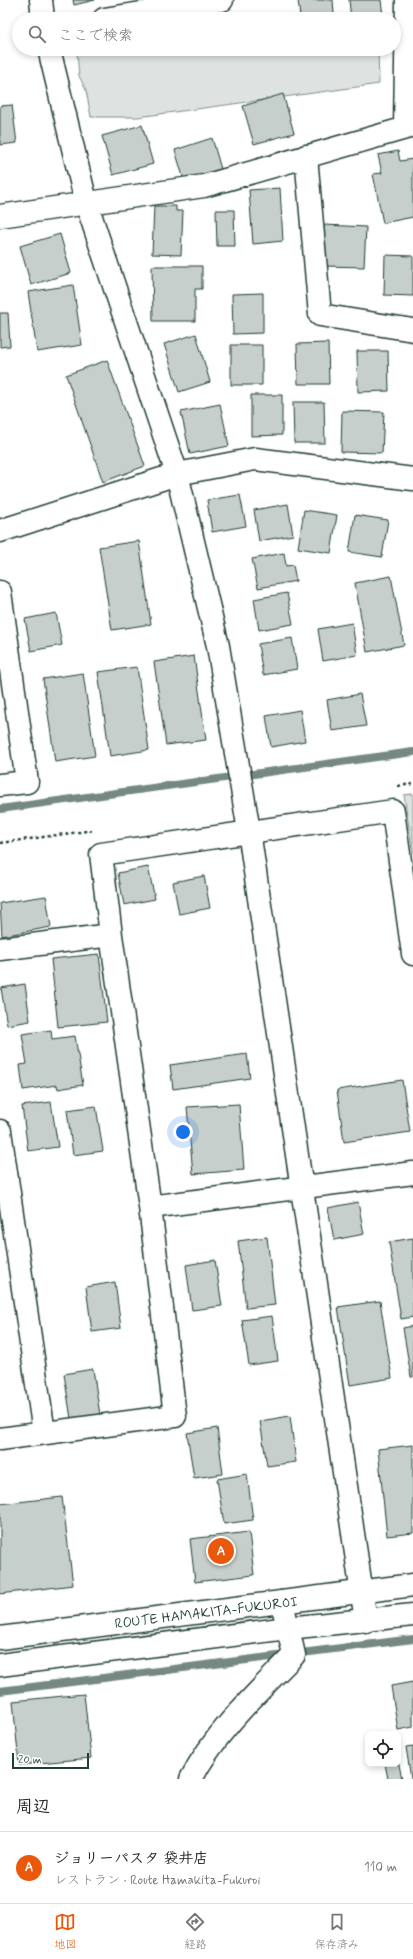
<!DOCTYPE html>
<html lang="ja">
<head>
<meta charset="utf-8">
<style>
  :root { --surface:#fff; --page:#f6f6f6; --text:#222; --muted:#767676; --line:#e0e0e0; --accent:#ea580c }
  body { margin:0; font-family:Mynerve,"Klee One",sans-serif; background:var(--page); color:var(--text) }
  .controls { position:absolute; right:12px; bottom:12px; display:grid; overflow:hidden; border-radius:8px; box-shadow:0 2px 6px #0003 }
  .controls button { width:36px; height:36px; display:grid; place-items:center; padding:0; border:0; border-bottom:1px solid var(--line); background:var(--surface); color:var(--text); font:20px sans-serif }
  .scale { position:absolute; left:12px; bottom:10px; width:77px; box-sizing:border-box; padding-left:4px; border:2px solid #1f3d34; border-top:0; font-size:11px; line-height:14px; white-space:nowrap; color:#1f3d34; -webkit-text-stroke:3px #fff; paint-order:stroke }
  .you { position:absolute; left:183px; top:1132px; width:14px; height:14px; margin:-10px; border:3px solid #fff; border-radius:50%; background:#1a73e8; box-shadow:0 0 0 6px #1a73e833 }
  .badge { display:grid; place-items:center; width:26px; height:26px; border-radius:50%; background:var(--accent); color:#fff; font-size:13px; font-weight:700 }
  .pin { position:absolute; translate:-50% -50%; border:2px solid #fff; box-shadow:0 1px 4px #0006 }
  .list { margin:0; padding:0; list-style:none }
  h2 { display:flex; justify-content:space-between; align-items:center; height:52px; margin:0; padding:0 16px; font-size:17px }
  h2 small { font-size:13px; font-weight:400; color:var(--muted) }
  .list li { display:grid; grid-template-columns:26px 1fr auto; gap:12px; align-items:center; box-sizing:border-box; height:72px; padding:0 16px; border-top:1px solid var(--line) }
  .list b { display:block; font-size:15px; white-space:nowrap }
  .list p { margin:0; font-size:13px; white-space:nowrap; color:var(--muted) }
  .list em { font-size:13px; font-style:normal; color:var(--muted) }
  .icon { flex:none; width:22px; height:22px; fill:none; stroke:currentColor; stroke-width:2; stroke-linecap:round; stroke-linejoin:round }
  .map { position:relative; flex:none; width:413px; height:1779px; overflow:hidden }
  .search { position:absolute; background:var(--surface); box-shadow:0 2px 6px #0003; left:12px; right:12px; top:12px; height:44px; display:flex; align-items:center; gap:10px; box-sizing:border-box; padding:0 14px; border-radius:22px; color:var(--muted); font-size:15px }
  .sheet { height:124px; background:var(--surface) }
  nav { display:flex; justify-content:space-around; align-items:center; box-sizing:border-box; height:56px; border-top:1px solid var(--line); background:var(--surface); font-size:11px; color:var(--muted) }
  nav a { display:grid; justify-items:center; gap:2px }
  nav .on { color:var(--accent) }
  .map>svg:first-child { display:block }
  .green { fill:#dee3e2; stroke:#7e908b }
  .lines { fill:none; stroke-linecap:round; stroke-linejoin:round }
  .stream { stroke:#758883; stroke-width:8 }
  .building { fill:#c7cfcc; stroke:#1f3d34 }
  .minor-casing { stroke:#1f3d34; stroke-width:25 }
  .tertiary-casing { stroke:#1f3d34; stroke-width:25 }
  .primary-casing { stroke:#1f3d34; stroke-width:25 }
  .path { stroke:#1f3d34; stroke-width:2.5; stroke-dasharray:3 3; stroke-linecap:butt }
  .minor { stroke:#fff; stroke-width:22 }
  .tertiary { stroke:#fff; stroke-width:22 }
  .primary { stroke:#fff; stroke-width:22 }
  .labels { text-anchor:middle; stroke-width:3; stroke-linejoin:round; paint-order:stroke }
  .street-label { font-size:14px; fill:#1f3d34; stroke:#fff }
</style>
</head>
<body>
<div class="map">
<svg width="413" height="1779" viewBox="0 0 413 1779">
  <rect width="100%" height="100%" fill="#fff"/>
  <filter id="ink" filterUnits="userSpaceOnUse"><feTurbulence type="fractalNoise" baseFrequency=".025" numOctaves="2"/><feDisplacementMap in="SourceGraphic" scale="8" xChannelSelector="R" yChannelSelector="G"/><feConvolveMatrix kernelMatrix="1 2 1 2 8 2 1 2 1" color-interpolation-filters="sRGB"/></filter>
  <g filter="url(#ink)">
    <path class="green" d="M 80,49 L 378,49 L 379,84 L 138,117 L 91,117 L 86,90 L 79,76 L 77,53 Z
      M 413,794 L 413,854 L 404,795 Z"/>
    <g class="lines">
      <path class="stream" d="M 0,809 L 413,752
        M 0,1691 L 413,1639"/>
    </g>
    <path class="building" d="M 73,0 L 95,0 L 74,5 Z
      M 298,0 L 333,0 L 334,14 L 300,17 Z
      M 349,0 L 381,0 L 383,16 L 351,19 Z
      M 283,94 L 294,133 L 254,144 L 243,106 Z
      M 12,105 L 17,143 L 0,145 L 0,106 Z
      M 142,125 L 153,164 L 113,175 L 102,136 Z
      M 212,138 L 221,169 L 184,180 L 175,150 Z
      M 398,151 L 400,161 L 413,159 L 413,217 L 383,223 L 373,174 L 382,173 L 378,155 Z
      M 280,188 L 283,241 L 253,244 L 249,190 Z
      M 154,206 L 176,206 L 176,211 L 183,211 L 181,255 L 152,254 Z
      M 216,210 L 234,210 L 235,246 L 217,246 Z
      M 324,225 L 366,227 L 364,267 L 325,266 Z
      M 60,234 L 71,273 L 31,285 L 20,246 Z
      M 385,255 L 413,256 L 413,296 L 384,295 Z
      M 152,266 L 202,266 L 202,289 L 195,289 L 195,321 L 153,321 Z
      M 73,285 L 82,345 L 37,352 L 28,292 Z
      M 263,293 L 263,333 L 233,334 L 232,294 Z
      M 0,313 L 8,313 L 10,346 L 0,347 Z
      M 196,334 L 210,382 L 179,392 L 164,344 Z
      M 328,343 L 329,384 L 298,384 L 297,344 Z
      M 231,345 L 262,345 L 262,385 L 231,385 Z
      M 357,351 L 388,351 L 389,391 L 358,392 Z
      M 107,360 L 145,466 L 103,482 L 66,375 Z
      M 251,395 L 282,395 L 282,435 L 251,436 Z
      M 293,402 L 324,402 L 325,443 L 294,443 Z
      M 220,404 L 229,446 L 190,454 L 181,412 Z
      M 342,411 L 384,412 L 382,453 L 341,452 Z
      M 240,495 L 246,526 L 212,532 L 207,500 Z
      M 288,504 L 293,535 L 259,541 L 254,510 Z
      M 304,510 L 337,515 L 331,553 L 298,548 Z
      M 355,515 L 388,520 L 382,557 L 349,552 Z
      M 139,541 L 151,624 L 112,630 L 99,547 Z
      M 284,553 L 286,566 L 293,565 L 296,581 L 258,588 L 252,559 Z
      M 391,576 L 404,645 L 367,652 L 355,583 Z
      M 287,593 L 293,624 L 259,630 L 254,599 Z
      M 56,613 L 62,645 L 31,651 L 25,619 Z
      M 352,623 L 357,655 L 323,661 L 318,629 Z
      M 292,638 L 297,669 L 263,675 L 258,644 Z
      M 194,656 L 206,740 L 166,745 L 154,662 Z
      M 137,667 L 149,750 L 110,756 L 98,672 Z
      M 83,673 L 95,756 L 55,762 L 43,679 Z
      M 360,694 L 366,726 L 332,731 L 327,700 Z
      M 300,710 L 305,741 L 271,747 L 266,716 Z
      M 148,867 L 155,899 L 124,905 L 118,873 Z
      M 204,876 L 210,908 L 179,914 L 173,882 Z
      M 46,896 L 51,927 L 2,936 L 0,903 Z
      M 99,954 L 107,1022 L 58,1027 L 51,959 Z
      M 25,984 L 30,1021 L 7,1025 L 1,988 Z
      M 51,1030 L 52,1039 L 75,1036 L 83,1085 L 58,1089 L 57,1085 L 23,1090 L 20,1065 L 27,1064 L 22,1034 Z
      M 247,1054 L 250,1078 L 173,1089 L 170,1065 Z
      M 402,1080 L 410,1132 L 344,1142 L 337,1090 Z
      M 51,1102 L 58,1147 L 28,1151 L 22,1106 Z
      M 239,1104 L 244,1170 L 193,1174 L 187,1107 Z
      M 96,1106 L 103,1151 L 73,1155 L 67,1110 Z
      M 358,1202 L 364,1234 L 334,1240 L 328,1208 Z
      M 267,1237 L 275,1305 L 246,1308 L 238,1241 Z
      M 413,1238 L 413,1317 L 401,1319 L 389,1242 Z
      M 215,1260 L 222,1306 L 192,1310 L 186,1265 Z
      M 115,1282 L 121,1328 L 92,1332 L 86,1287 Z
      M 380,1301 L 392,1378 L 350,1385 L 338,1307 Z
      M 272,1316 L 278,1361 L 249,1365 L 242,1320 Z
      M 413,1326 L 413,1377 L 411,1377 L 403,1328 Z
      M 93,1369 L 100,1415 L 71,1419 L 64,1374 Z
      M 290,1416 L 296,1462 L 267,1466 L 260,1421 Z
      M 217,1428 L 223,1474 L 194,1478 L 187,1433 Z
      M 413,1445 L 413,1533 L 387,1536 L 378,1449 Z
      M 247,1474 L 253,1520 L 224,1524 L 217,1479 Z
      M 62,1497 L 73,1585 L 0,1594 L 0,1504 Z
      M 249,1532 L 254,1575 L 195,1582 L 190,1539 Z
      M 413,1682 L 413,1727 L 398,1730 L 391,1686 Z
      M 84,1694 L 91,1758 L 19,1765 L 13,1701 Z
      M 413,1746 L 413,1779 L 411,1779 L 406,1747 Z
      M 398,1760 L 402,1779 L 388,1779 L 385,1764 L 398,1764 Z"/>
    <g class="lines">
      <defs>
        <path id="minor" d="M 104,19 L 222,0
          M 405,128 L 407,0
          M 306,156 L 320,315 L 413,330
          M 0,216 L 204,186 L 413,126
          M 0,531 L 177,474 L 255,459 L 413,479
          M 0,592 L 27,782 L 0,785
          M 0,949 L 111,935
          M 0,1131 L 44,1433
          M 150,1207 L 413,1173
          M 0,1439 L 175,1416 L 150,1207 L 111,935 L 101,854 L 393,811 L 413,954
          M 191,1779 C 216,1731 257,1693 294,1655 L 282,1602"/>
        <path id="tertiary" d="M 41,0 L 43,19
          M 49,49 L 86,202 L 177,474 L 218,646 L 249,831 L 366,1621"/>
        <path id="primary" d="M 0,1638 L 413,1585
          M 0,1665 L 288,1628 L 413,1615"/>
      </defs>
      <use href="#minor" class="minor-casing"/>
      <use href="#tertiary" class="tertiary-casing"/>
      <use href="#primary" class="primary-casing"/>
      <path class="path" d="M 398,786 L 413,784
        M 0,843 L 94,830"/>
      <use href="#minor" class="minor"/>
      <use href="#tertiary" class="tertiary"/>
      <use href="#primary" class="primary"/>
    </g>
  </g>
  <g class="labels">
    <g class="street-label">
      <text transform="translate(206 1612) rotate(-7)" y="5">ROUTE HAMAKITA-FUKUROI</text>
    </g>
  </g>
</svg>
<div class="controls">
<button><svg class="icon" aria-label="locate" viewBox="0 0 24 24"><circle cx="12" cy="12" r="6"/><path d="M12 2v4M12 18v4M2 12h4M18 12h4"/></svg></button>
</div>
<div class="scale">20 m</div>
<div class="you"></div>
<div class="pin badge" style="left:221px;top:1551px">A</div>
<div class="search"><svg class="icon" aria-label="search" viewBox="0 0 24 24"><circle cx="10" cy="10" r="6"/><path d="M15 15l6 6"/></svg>ここで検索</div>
</div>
<section class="sheet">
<h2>周辺<small></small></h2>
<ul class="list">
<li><span class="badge">A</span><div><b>ジョリーパスタ 袋井店</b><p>レストラン · Route Hamakita-Fukuroi</p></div><em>110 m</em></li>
</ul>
</section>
<nav>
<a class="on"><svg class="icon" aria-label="map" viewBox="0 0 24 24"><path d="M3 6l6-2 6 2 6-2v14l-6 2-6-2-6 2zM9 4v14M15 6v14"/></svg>地図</a>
<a><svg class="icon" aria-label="directions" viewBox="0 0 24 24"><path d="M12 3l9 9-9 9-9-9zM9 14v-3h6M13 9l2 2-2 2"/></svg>経路</a>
<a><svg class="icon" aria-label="saved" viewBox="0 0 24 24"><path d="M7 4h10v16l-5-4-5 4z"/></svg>保存済み</a>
</nav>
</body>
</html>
